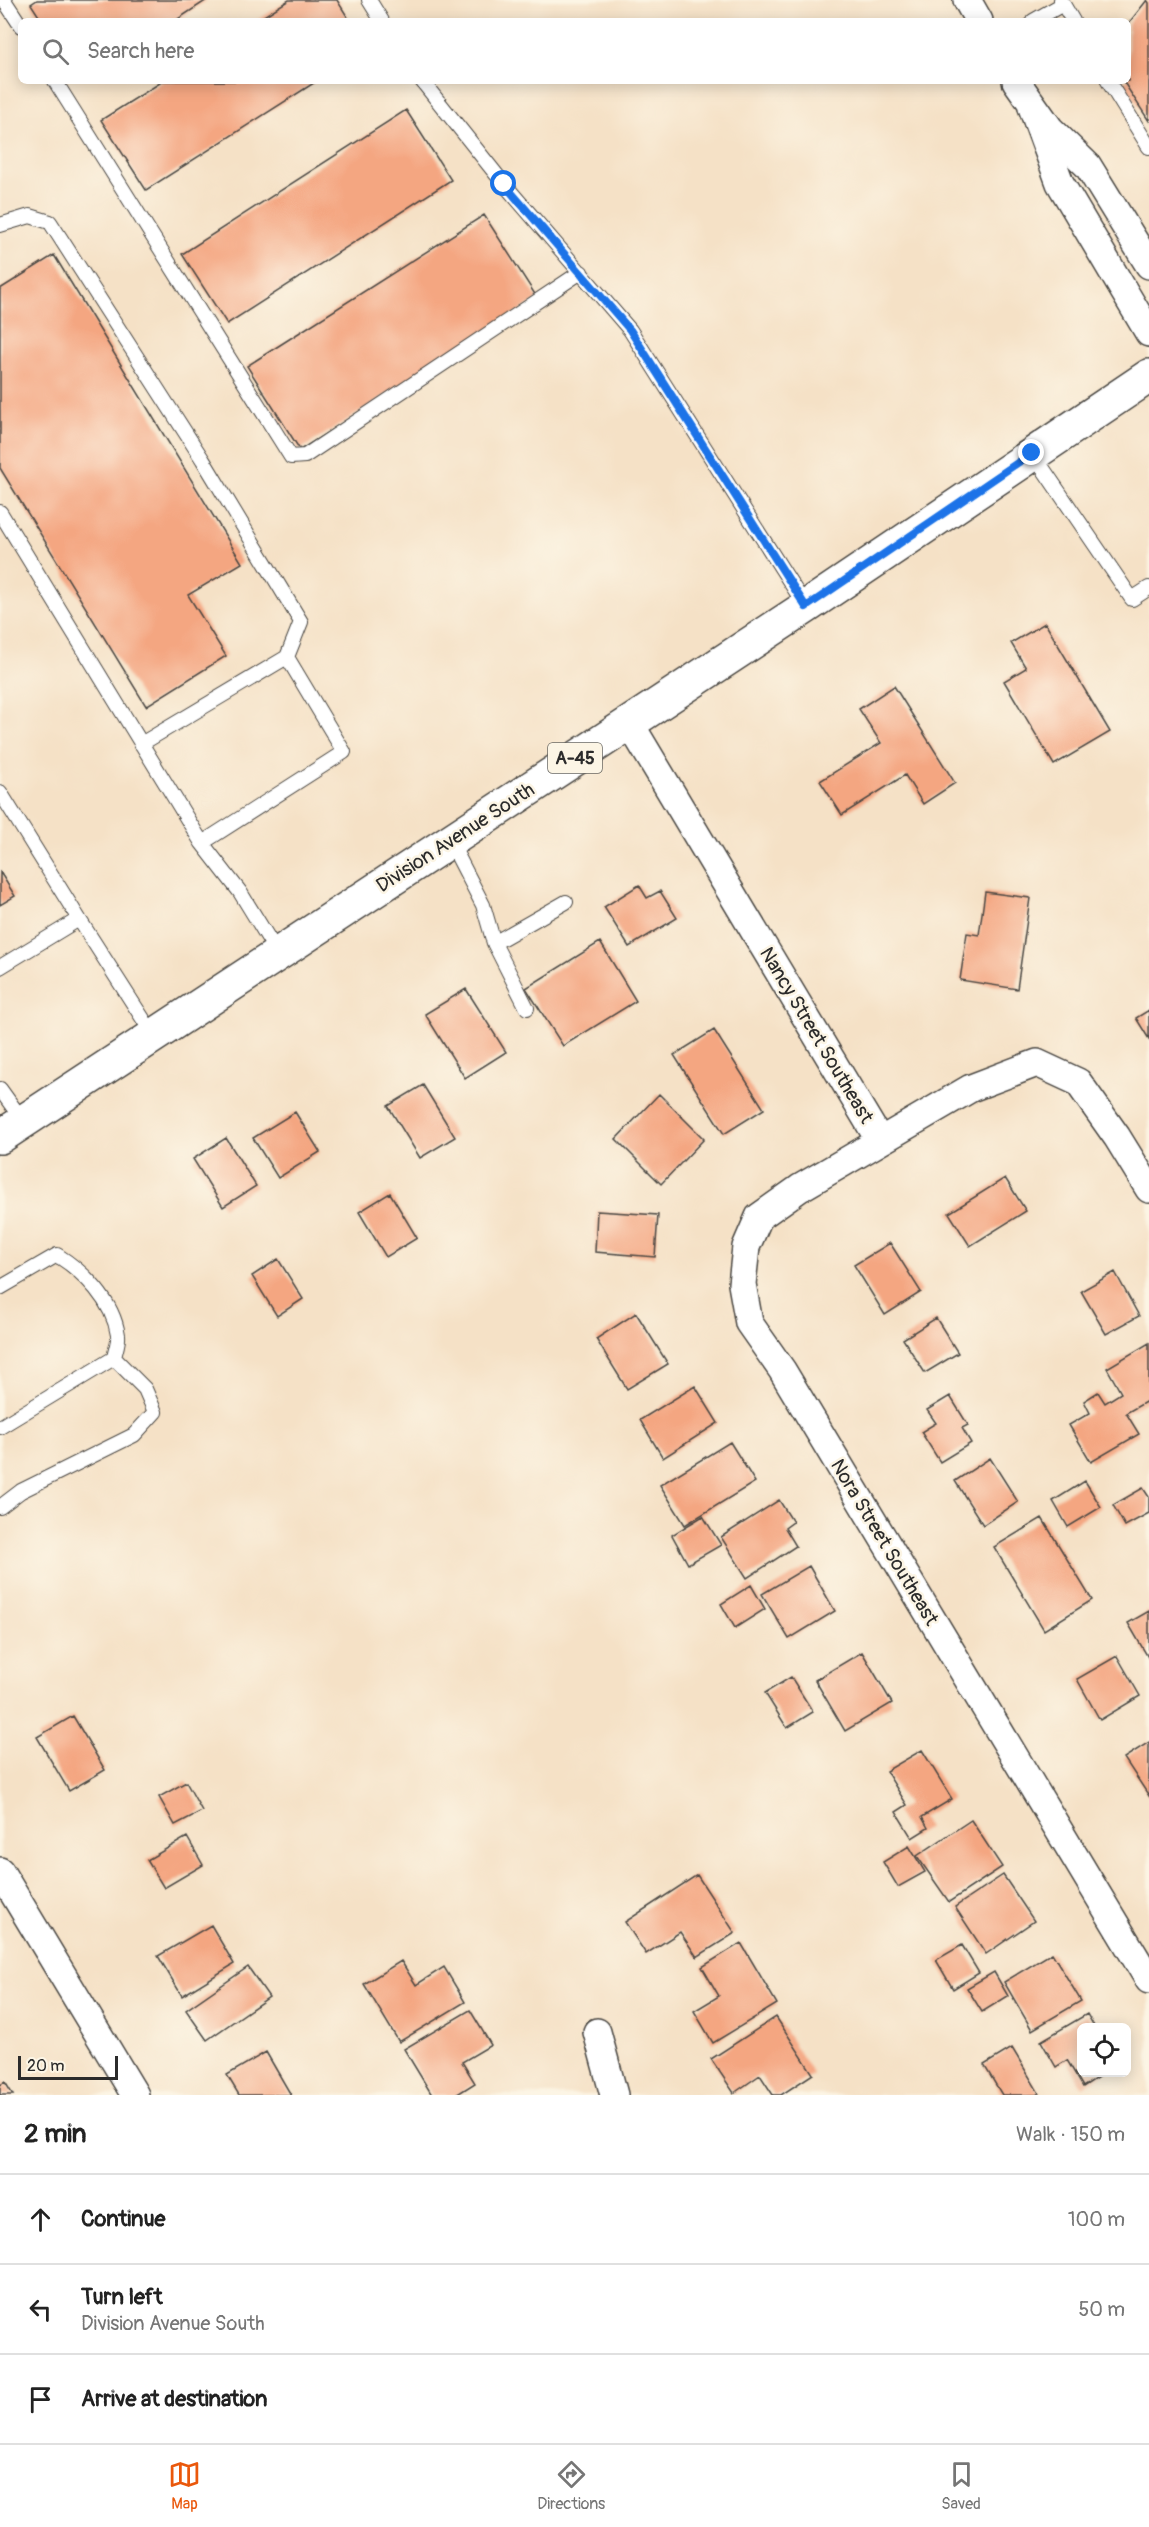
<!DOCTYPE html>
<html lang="en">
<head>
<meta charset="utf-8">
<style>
  :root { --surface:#fff; --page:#f6f6f6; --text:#222; --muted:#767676; --line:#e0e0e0; --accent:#ea580c }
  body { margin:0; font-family:Pangolin,sans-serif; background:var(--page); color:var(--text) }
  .controls { position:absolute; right:18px; bottom:18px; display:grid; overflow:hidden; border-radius:9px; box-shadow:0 3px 15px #0003 }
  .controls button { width:54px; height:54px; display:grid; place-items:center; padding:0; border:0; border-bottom:2px solid var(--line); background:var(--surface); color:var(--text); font:30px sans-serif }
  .scale { position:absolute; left:18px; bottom:15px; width:100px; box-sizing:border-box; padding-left:6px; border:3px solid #2b2b2b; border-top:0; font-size:16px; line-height:21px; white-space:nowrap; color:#2b2b2b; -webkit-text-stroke:4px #fcf5e5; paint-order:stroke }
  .stop { position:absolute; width:18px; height:18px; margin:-14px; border:4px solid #1a73e8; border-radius:50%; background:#fff }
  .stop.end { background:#1a73e8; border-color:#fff; box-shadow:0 2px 6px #0008 }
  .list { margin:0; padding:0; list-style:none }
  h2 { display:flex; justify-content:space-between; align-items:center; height:78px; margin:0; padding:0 24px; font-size:26px }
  h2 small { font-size:20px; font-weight:400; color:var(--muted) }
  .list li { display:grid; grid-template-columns:39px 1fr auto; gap:18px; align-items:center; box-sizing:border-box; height:90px; padding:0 24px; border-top:2px solid var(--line) }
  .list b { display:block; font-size:22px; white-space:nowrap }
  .list p { margin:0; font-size:20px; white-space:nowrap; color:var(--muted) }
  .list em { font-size:20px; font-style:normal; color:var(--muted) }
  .icon { flex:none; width:33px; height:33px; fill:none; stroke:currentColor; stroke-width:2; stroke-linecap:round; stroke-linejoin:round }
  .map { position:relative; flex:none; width:1149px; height:2095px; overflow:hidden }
  .search { position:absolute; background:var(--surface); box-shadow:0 3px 15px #0003; left:18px; right:18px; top:18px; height:66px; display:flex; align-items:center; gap:15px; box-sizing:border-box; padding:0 21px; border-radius:9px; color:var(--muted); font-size:22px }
  .sheet { height:348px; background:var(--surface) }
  nav { display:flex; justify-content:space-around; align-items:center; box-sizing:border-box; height:84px; border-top:2px solid var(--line); background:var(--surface); font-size:16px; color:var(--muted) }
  nav a { display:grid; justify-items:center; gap:3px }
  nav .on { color:var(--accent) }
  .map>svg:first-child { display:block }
  .building { fill:#f4a681 }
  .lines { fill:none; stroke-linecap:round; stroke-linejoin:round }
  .lane-casing { stroke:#494642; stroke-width:16 }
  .street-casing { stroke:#494642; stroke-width:30 }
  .primary-casing { stroke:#494642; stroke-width:36 }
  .lane { stroke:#fff; stroke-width:14 }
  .street { stroke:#fff; stroke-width:27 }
  .primary { stroke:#fff; stroke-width:33 }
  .route { stroke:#1a73e8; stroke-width:8 }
  .labels { text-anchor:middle; stroke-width:5; stroke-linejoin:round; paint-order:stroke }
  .shield { fill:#fcf5e5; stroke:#6a6863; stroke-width:1.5 }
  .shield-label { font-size:18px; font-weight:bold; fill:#2b2b2b }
  .street-label { font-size:20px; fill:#2b2b2b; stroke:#fcf5e5 }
</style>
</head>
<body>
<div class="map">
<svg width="1149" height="2095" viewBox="0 0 1149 2095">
  <rect width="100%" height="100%" fill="#fcf5e5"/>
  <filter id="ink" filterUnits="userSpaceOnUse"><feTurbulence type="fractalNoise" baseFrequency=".0167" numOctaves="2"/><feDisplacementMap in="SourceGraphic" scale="12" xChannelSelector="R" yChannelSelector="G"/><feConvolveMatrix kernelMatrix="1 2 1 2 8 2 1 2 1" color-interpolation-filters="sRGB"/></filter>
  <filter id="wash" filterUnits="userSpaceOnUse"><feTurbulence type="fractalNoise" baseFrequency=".008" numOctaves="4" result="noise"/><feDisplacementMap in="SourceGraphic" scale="24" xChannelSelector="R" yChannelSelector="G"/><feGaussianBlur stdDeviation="1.35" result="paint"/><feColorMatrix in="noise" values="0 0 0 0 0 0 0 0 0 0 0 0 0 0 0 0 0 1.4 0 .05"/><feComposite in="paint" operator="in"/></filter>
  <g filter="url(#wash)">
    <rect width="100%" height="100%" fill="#f5e1c6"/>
    <g id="blocks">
      <path class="building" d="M 37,0 L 207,0 L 175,21 L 42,21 L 31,4 Z
        M 289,0 L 337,0 L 350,21 L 256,21 Z
        M 1147,0 L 1149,3 L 1149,121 L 1123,81 L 1128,81 L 1128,24 Z
        M 163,81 L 317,81 L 146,190 L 101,120 Z
        M 406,110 L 451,180 L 227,324 L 182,254 Z
        M 484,215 L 538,299 L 300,450 L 247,366 Z
        M 54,255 L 242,563 L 188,595 L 226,656 L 146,706 L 0,468 L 0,289 Z
        M 1045,623 L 1110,732 L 1054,765 L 1004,681 L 1026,668 L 1011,643 Z
        M 894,686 L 955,783 L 923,804 L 905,775 L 842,815 L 820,781 L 881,743 L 859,709 Z
        M 0,872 L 15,896 L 0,905 Z
        M 639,885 L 647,898 L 660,891 L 677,918 L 629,947 L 604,907 Z
        M 985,892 L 1030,898 L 1017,989 L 960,980 L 967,933 L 979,935 Z
        M 600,942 L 636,1001 L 563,1046 L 526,988 Z
        M 466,989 L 506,1052 L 465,1078 L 425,1014 Z
        M 1149,1010 L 1149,1039 L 1136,1018 Z
        M 714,1030 L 764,1109 L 724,1134 L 674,1055 Z
        M 423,1085 L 455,1137 L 420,1158 L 388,1106 Z
        M 659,1094 L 704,1139 L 661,1184 L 616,1139 Z
        M 295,1112 L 320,1152 L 278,1178 L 253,1138 Z
        M 226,1138 L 256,1186 L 223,1207 L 193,1159 Z
        M 1005,1178 L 1026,1211 L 970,1246 L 949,1213 Z
        M 390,1193 L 417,1238 L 386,1257 L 359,1212 Z
        M 597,1211 L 658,1215 L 655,1257 L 595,1252 Z
        M 890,1243 L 921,1292 L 885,1315 L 854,1265 Z
        M 278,1259 L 303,1299 L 277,1316 L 252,1276 Z
        M 1115,1272 L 1139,1316 L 1106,1334 L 1081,1291 Z
        M 636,1313 L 668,1364 L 627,1389 L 596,1339 Z
        M 936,1318 L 958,1353 L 925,1373 L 903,1339 Z
        M 1149,1343 L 1149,1400 L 1126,1413 L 1139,1434 L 1091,1462 L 1069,1425 L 1090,1413 L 1084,1401 L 1098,1392 L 1105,1403 L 1121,1393 L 1107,1368 Z
        M 695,1386 L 718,1423 L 663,1458 L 640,1420 Z
        M 950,1396 L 968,1425 L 962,1428 L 971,1443 L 940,1462 L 921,1432 L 936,1423 L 927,1410 Z
        M 730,1442 L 755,1482 L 685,1525 L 660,1485 Z
        M 990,1458 L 1018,1502 L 983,1525 L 955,1481 Z
        M 1085,1481 L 1101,1507 L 1068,1527 L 1053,1501 Z
        M 1143,1488 L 1149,1497 L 1149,1513 L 1125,1526 L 1113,1505 Z
        M 779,1500 L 793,1522 L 785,1528 L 796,1546 L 747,1578 L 721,1537 Z
        M 703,1516 L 721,1545 L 688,1564 L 672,1535 Z
        M 1042,1518 L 1092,1600 L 1044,1630 L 994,1547 Z
        M 809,1566 L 835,1611 L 789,1639 L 762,1594 Z
        M 751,1585 L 765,1609 L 735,1628 L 721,1604 Z
        M 1149,1611 L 1149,1659 L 1128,1623 Z
        M 862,1652 L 892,1703 L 845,1731 L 815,1680 Z
        M 1117,1656 L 1140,1696 L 1100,1720 L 1077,1679 Z
        M 791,1677 L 813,1712 L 787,1728 L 765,1693 Z
        M 73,1716 L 105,1770 L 69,1791 L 37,1737 Z
        M 1149,1742 L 1149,1796 L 1124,1758 Z
        M 922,1750 L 952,1799 L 922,1817 L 928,1828 L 912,1838 L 896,1812 L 907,1805 L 886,1771 Z
        M 186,1782 L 202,1811 L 175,1825 L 159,1797 Z
        M 971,1820 L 1002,1867 L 949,1902 L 917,1856 Z
        M 187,1837 L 203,1865 L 164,1888 L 147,1860 Z
        M 909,1846 L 925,1872 L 898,1887 L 883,1862 Z
        M 697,1875 L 735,1933 L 697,1957 L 680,1932 L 646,1954 L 625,1922 Z
        M 1003,1875 L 1034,1921 L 986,1954 L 955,1907 Z
        M 211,1925 L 234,1964 L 182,1996 L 158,1956 Z
        M 741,1943 L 777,2004 L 713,2043 L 694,2011 L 719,1996 L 702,1967 Z
        M 962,1945 L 979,1973 L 953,1989 L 936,1960 Z
        M 1052,1953 L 1081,2001 L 1032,2030 L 1004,1982 Z
        M 401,1961 L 416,1985 L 444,1967 L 465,2002 L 399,2042 L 364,1984 Z
        M 248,1967 L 269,1997 L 207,2040 L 186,2010 Z
        M 994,1972 L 1008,1996 L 982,2012 L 967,1988 Z
        M 470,2010 L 491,2045 L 462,2062 L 475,2083 L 456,2095 L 432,2095 L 404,2049 Z
        M 1087,2014 L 1095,2028 L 1082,2028 L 1082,2072 L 1106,2072 L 1083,2087 L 1067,2060 L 1056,2067 L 1041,2041 Z
        M 776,2017 L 813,2074 L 781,2095 L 773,2095 L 760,2075 L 734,2093 L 711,2059 Z
        M 1012,2048 L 1039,2093 L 1036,2095 L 1002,2095 L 984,2065 Z
        M 266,2052 L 291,2095 L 239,2095 L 227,2075 Z
        M 5,2082 L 13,2095 L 0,2095 L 0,2085 Z"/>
    </g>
  </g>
  <g filter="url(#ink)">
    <use href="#blocks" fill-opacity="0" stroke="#494642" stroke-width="1.5"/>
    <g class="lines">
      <defs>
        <path id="lane" d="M 4,0 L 21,26
          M 369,0 L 382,21
          M 1063,4 L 1073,21
          M 1033,21 L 1063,4 L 1061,0
          M 55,81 L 291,457 L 305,456 L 581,272
          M 422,81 L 504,184 L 630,330 L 806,607
          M 1108,81 L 1149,147
          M 0,225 L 30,216 L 50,222 L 203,460 L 301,622 L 287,657
          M 1033,454 L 1132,599 L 1149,588
          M 0,512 L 202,843 L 240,892 L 278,954
          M 141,744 L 287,657 L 344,752 L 202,843
          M 0,792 L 79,919
          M 450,841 L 483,905 L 494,943 L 566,902
          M 494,943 L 527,1008
          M 0,967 L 79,919 L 154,1036
          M 0,1089 L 23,1121
          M 0,1288 L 57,1255 C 84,1272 113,1301 118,1335 C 119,1342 115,1351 114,1358 L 0,1427
          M 0,1507 L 21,1491 L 134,1435 L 155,1412 L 145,1389 L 114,1358"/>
        <path id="street" d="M 967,0 L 979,21
          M 1016,81 L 1050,129 L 1088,166 L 1149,265
          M 1032,107 L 1060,183 L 1149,333
          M 629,722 L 880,1141
          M 1149,1189 L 1117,1137 L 1078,1082 L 1037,1063 L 971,1088 L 800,1188 L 759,1217 L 746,1247 L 742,1284 L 749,1323 L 782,1370 L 1149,1980
          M 0,1871 L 135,2095
          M 597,2032 L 614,2095"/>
        <path id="primary" d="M 0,1137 L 806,607 L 1149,376"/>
      </defs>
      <use href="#lane" class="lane-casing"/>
      <use href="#street" class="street-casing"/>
      <use href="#primary" class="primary-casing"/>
      <use href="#lane" class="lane"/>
      <use href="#street" class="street"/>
      <use href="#primary" class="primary"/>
    </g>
  </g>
  <g class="lines" filter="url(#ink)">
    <path class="route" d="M 504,184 L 630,330 L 806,607 L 1032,453"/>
  </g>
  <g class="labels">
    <rect class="shield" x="548" y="743" width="54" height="30" rx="4.5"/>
    <g class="shield-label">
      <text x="575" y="764">A-45</text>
    </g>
    <g class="street-label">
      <text transform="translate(455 837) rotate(-33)" y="7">Division Avenue South</text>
      <text transform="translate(817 1035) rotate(59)" y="7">Nancy Street Southeast</text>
      <text transform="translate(885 1542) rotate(59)" y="7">Nora Street Southeast</text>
    </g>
  </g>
</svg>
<div class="controls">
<button><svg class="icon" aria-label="locate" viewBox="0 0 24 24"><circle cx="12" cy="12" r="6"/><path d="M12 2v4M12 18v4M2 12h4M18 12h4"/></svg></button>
</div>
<div class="scale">20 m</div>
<div class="stop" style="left:504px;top:184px"></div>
<div class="stop end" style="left:1032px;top:453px"></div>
<div class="search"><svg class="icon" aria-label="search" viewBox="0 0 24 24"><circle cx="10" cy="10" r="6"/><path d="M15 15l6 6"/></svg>Search here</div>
</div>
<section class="sheet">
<h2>2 min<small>Walk · 150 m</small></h2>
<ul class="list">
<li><svg class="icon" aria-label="ahead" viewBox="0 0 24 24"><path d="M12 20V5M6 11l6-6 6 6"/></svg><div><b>Continue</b></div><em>100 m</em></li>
<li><svg class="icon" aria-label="left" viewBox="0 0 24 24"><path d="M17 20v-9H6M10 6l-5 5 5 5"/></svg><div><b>Turn left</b><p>Division Avenue South</p></div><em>50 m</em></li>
<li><svg class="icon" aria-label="arrive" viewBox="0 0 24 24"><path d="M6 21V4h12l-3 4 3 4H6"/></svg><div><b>Arrive at destination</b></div></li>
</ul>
</section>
<nav>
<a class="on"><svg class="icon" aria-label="map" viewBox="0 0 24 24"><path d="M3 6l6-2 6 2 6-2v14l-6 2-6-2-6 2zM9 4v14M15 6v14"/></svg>Map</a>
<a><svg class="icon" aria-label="directions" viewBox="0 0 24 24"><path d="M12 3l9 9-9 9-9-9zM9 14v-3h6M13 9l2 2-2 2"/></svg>Directions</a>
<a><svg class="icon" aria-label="saved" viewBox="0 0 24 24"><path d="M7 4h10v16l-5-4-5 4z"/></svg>Saved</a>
</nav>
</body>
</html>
